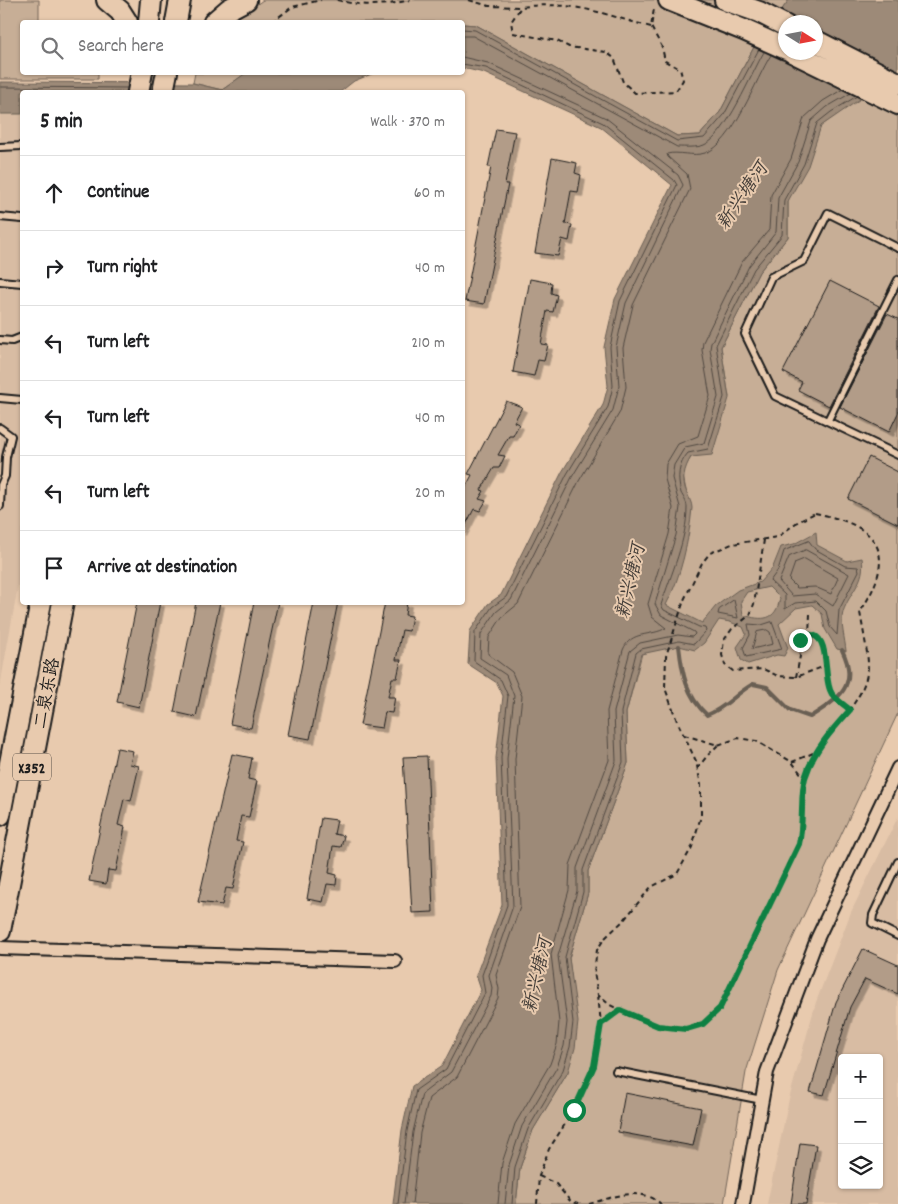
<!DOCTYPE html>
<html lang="en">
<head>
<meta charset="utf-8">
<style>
  :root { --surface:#fff; --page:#f2f2f2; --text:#202124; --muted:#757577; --line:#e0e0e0 }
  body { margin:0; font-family:Dekko,"LXGW WenKai TC",sans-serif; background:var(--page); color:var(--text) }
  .controls { position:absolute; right:15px; bottom:15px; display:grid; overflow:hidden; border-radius:5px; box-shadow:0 1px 4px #0004 }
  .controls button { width:45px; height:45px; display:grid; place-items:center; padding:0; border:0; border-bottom:1px solid var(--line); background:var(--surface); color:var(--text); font:25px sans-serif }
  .compass { position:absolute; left:778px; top:15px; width:45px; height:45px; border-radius:50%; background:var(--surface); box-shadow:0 1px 4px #0004; rotate:101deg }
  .stop { position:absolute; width:15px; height:15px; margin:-11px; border:4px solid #0b8043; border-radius:50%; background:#fff }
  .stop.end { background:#0b8043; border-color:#fff; box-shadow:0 1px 5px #0008 }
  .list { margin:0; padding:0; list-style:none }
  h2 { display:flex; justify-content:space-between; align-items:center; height:65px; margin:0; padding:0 20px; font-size:21px }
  h2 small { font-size:16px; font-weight:400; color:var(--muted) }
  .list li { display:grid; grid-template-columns:32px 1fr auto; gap:15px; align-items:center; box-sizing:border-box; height:75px; padding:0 20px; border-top:1px solid var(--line) }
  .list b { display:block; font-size:19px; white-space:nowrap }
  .list em { font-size:16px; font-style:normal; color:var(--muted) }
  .icon { flex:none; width:28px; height:28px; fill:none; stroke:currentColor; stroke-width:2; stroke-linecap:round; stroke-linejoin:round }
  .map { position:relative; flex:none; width:898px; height:1204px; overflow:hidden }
  .search { position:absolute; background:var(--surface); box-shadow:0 1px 4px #0004; left:20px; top:20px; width:445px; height:55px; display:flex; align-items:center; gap:12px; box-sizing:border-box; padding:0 18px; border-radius:5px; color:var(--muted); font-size:19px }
  .panel { position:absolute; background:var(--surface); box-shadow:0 1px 4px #0004; left:20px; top:90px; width:445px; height:515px; border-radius:5px }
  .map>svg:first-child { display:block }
  .built { fill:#d8bca3; fill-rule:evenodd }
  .green { fill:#c7ae96; stroke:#726559 }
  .water { fill:#9d8a78; stroke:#695e53; fill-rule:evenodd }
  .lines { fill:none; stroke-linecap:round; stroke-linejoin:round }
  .shore { stroke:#504841; stroke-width:1 }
  .stream { stroke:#695e53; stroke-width:4 }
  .building { fill:#b29c88; stroke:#1c1c1c; filter:url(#shadow) }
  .lane-casing { stroke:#1c1c1c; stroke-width:10 }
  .street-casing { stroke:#1c1c1c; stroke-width:16 }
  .primary-casing { stroke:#1c1c1c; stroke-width:24 }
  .path { stroke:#1c1c1c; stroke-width:2; stroke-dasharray:5 4; stroke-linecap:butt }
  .lane { stroke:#e8caae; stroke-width:6 }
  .street { stroke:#e8caae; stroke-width:12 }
  .primary { stroke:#e8caae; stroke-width:20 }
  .route { stroke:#0b8043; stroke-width:6 }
  .labels { text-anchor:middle; stroke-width:4; stroke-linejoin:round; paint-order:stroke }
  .shield { fill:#e8caae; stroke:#595048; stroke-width:1 }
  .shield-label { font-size:16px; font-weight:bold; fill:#1c1c1c }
  .street-label { font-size:18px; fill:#1c1c1c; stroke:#e8caae }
  .water-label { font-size:19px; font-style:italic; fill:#433d38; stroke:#e8caae }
</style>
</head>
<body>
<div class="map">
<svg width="898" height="1204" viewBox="0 0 898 1204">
  <defs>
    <filter id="shadow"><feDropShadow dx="4.5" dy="4.5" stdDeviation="0" flood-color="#0004"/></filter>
  </defs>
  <rect width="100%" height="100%" fill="#e8caae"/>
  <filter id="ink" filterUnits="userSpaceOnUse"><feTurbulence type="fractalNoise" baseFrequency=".02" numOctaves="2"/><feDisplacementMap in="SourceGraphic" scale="10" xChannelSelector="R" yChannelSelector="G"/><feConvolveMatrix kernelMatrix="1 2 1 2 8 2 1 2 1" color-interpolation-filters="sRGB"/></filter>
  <g filter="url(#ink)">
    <path class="built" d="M 0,114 L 22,114 L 22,564 L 0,686 Z
      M 898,817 L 898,1204 L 767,1204 L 789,1099 L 816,1002 L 851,912 ZM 842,1058 L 879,1058 L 879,1185 L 842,1185 Z"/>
    <path class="green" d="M 0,0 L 39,0 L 39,22 L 22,22 L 22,72 L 98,73 L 98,79 L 0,79 Z
      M 263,0 L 789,0 L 754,47 L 720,112 L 700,135 L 677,136 L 476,25 L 463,24 L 462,22 L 232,22 Z
      M 195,73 L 246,73 L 222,90 L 193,83 Z
      M 860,96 L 898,117 L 898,713 L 778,970 L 746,1072 L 724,1204 L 516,1204 L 520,1168 L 533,1130 L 568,1072 L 572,985 L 569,958 L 588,893 L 588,871 L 628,763 L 626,713 L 686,490 L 683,476 L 685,467 L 729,397 L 721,347 L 759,272 L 788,237 L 788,201 L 821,126 Z"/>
    <path class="water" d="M 789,0 L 898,0 L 898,73 L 821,126 L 808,166 L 788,201 L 788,237 L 759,272 L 721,347 L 729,398 L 712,455 L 691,457 C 684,469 681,480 687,493 C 689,498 692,503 692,508 C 689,540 681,577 666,605 L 702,623 L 716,606 L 738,590 L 760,582 L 773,567 L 781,547 L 794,544 L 816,532 L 817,545 L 847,561 L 862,558 C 866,582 850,591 843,612 C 840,623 845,639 846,651 L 837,649 L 825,629 L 822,614 L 812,605 L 796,608 L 779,624 L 788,648 L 784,656 L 777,655 L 748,664 L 741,660 L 737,647 L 746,634 L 743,627 L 730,622 L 719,620 L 704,643 L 695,650 L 679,646 L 641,654 L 626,713 L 628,763 L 588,871 L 588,893 L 569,958 L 578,1022 L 575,1048 L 568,1072 L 533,1130 L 520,1168 L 516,1204 L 393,1204 L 402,1130 L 412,1086 L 442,1066 L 481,990 L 476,975 L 502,905 L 496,758 L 503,696 L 497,683 L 468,664 L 470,631 L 488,604 L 501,595 L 562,472 L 603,405 L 608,386 L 604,347 L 615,299 L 672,185 L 601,127 L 484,73 L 463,68 L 463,24 L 476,25 L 677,136 L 700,135 L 720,112 L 754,47 ZM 786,22 L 816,22 L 816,52 L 786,52 ZM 769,587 L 780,598 C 776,621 763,621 743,615 L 741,601 L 747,592 Z
      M 246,73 L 374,73 L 354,81 L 340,92 L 22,92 L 22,114 L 0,114 L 0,82 L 193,83 L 222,90 Z"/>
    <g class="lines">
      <path class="shore" d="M 462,29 L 475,30 L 677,141 L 704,138 L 724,115 L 759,49
        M 462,36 L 473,36 L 677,147 C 685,147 697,148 704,145 C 726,137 752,72 764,52
        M 0,87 L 127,88
        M 809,541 L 815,549 L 845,566 L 858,567 L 859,571 L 839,610 L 837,635 L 830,627 L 826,611 L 816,601 L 795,603 L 785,609 L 785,595 L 770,581 L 778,570 L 784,551 Z
        M 806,550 L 849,574 L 833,606 L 815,594 L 792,596 L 779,581 L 789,557 Z
        M 805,559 L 838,578 L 831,594 L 815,587 L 797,588 L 789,580 L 795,563 Z
        M 734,600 L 738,618 L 718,614 L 719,610 Z
        M 772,622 L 782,649 L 746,657 L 743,648 L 750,635 L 748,624 L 761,625 Z
        M 767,630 L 770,632 L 773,644 L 752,649 L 757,632 Z
        M 398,1204 L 407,1131 L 416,1090 L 446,1069 L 485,993 L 482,975 L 507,905 L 501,758 L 508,696 L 501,680 L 474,661 L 475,632 L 492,607 L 506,597 L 567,474 L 608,407 L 613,386 L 610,347 L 620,301 L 677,185 L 674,180 L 603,123 L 486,68 L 462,64
        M 404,1204 L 413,1132 L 422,1094 L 451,1072 L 491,996 L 492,988 L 489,975 L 513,906 L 507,759 L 514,696 L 506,675 L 480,658 L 481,634 L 496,612 L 511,600 L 572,477 L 613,410 L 619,386 L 616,347 L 626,303 L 683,185 L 678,175 L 606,118 L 488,63 L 462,57
        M 412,1204 L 420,1133 L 429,1098 L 457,1077 L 498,998 L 499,989 L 496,975 L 520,907 L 515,759 L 522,696 L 512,672 L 488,654 L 489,637 L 502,617 L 518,604 L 579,481 L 620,412 L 626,387 L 623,348 L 633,305 L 690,189 L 687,174 L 668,157 L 667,154 C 678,151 693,157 705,153 C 733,145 756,78 771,55
        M 498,1204 L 502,1163 L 515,1124 L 550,1064 L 557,1044 L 559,1022 L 551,954 L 569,890 L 570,865 L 609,760 L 607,711 L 623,650 C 631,630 651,637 666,628 L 652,617 L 648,604 L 669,534 L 673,508 L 665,479 L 666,464 L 678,444 L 698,436 L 710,396 L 702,350 L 703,342 L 742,262 L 769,230 L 771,195 L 791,159 L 804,118 L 823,101 L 843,89
        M 505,1204 L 509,1165 L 522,1126 L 557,1067 L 564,1046 L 567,1022 L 558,956 L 577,891 L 577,868 L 616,761 L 614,712 L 630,651 L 640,643 L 678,635 L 692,637 L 695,634 L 694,632 L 661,615 L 655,604 L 676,535 L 680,507 L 672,478 L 674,465 L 685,447 L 704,443 L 718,397 L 710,349 L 711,343 L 749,266 L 776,232 L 778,198 L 798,162 L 811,121 L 827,107 L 851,93
        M 512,1204 L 515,1167 L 528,1129 L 563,1070 L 570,1047 L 573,1022 L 565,957 L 583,892 L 583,870 L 623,762 L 621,712 L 636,653 L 641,649 L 679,641 L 694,644 L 706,631 L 705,628 L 699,627 L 664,610 L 661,605 C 671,574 687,540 687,507 C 687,502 683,497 681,493 C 677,478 678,464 688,453 L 708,449 L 724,397 L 716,345 L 754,269 L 782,235 L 784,200 L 804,164 L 817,123 L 831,112 L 857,96"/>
      <path class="stream" d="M 679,646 C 682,673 686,696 707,715 C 727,707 735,694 753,684 L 767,687 L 790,710 L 810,717 C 838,699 860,686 842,650"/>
    </g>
    <path class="building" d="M 496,129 L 515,132 L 505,184 L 508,184 L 484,304 L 465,301 L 491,167 L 488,167 Z
      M 552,158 L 577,163 L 575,173 L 581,175 L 578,192 L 571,191 L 565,224 L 572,225 L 569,241 L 562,239 L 558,256 L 535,253 Z
      M 530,279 L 552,283 L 551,293 L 557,295 L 553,312 L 547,311 L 541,344 L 548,345 L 544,361 L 538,360 L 534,376 L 513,372 Z
      M 830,281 L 879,306 L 829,406 L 798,390 L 802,382 L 783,372 Z
      M 887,314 L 898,319 L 898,413 L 889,432 L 840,407 Z
      M 506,401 L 522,407 L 514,422 L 519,424 L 513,436 L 509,436 L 498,455 L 505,456 L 499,468 L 494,468 L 481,490 L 484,491 L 479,499 L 486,501 L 480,511 L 474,509 L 462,532 L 462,494 L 472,475 L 468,474 Z
      M 869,457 L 898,472 L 898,524 L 848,499 Z
      M 137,602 L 160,602 L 139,707 L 117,702 Z
      M 196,602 L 220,602 L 196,717 L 174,712 Z
      M 254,602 L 278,602 L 251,728 L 230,724 Z
      M 314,602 L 338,602 L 310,739 L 288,735 Z
      M 385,602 L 407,602 L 405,615 L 412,616 L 409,631 L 402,630 L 396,660 L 401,660 L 397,678 L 392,678 L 388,697 L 395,697 L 392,713 L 385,712 L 382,728 L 360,725 Z
      M 117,748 L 133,751 L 130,764 L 139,766 L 131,801 L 124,799 L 118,825 L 125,827 L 116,871 L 108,870 L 106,884 L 89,881 Z
      M 232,754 L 252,758 L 248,779 L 257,781 L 249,817 L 241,816 L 236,841 L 243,842 L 233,889 L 226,888 L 222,905 L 198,902 Z
      M 427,756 L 433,912 L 412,913 L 403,757 Z
      M 321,818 L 337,820 L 334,834 L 344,836 L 341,847 L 333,846 L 329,873 L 337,875 L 336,885 L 327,884 L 323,902 L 307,899 Z
      M 863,949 L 898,965 L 898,994 L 865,979 L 850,1007 L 824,1095 L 810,1092 L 836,1002 Z
      M 625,1093 L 701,1108 L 693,1146 L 618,1132 Z
      M 800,1143 L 816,1145 L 806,1204 L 791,1204 Z"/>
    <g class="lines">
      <defs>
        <path id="lane" d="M 0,147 L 22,146
          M 0,217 L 22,219
          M 898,248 L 828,213 L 804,261 L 771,277 L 745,334 L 775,396 L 898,455
          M 0,281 L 22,283
          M 0,340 L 12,341 L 22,337
          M 0,398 L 22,400
          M 828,420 L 898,280
          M 0,428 L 11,436 L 6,457 L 5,476 L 1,485 L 0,506
          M 898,862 L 873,915 L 872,923 L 898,936
          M 616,1071 L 762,1100"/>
        <path id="street" d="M 0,948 L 395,961
          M 743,1204 L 767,1072 L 817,939 L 898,768"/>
        <path id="primary" d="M 107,0 L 120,11 L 127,22
          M 669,0 L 744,30 L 786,49
          M 725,0 L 759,12 L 786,26
          M 149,22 L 151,0
          M 176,22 L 180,0
          M 214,22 L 229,9 L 246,0
          M 816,41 L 898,83
          M 792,52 L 898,104
          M 138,92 L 142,72
          M 163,92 L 167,72
          M 0,815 L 41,602
          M 0,931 L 63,602"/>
      </defs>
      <use href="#lane" class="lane-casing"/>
      <use href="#street" class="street-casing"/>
      <use href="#primary" class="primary-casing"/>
      <path class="path" d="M 337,0 C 365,7 383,6 411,0
        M 469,0 L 489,6 L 521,7
        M 272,22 L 292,7 L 321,0
        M 651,27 C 602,14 573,0 521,7 L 511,22 L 513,33 L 557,41 L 569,47 L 606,52 L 614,58 L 623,82 L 635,93 L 676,91 L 683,80 L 680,69 L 665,61 L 662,47 L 651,27 L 654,9
        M 815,513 C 881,526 898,554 860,612 C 862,625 869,657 868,668 C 863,713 814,735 805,779 C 800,800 804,822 799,844 L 720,1008 L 703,1024 L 686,1029 L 658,1026 L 631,1016 L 610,1005 L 598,995 L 594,972 L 597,950 L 604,939 L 624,920 L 651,887 L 677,874 L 692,847 L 701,816 L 701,785 L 696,761 L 677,721 L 665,688 L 666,656 L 684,600 L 702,563 L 710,553 L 732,544 L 778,537 L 796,523 Z
        M 764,540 L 754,604 L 750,615 L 732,629 L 724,640 L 722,655 L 725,665 L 733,671 L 763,669 L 778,676 L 796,677 L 825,666
        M 810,614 L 809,634 C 835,642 820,674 832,693 C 835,699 844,705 849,710
        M 796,677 L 801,651 L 800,640 L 802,635 L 809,634
        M 684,735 L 718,745 L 738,738 L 756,741 L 792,762 L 805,779
        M 792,762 L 818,751
        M 697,769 L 707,756 L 718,745
        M 598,995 L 601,1024
        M 539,1176 L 556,1184 L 571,1202 L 578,1204
        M 537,1204 L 539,1176 L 549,1149 L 574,1110 L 594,1066 L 601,1024 L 620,1010
        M 589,1204 C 611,1198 640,1185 661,1204"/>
      <use href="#lane" class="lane"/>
      <use href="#street" class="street"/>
      <use href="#primary" class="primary"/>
    </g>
  </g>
  <g class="lines" filter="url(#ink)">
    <path class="route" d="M 574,1110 L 594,1066 L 601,1024 L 620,1010 L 658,1026 L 686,1029 L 703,1024 L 720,1008 L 799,844 C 804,822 800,796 805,778 C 813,751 832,730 850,710 C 845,705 836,700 832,694 C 821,678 834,626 802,636 L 800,640"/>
  </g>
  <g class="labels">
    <rect class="shield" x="13" y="753.5" width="38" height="27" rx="4"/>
    <g class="shield-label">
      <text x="32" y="773">X352</text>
    </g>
    <g class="street-label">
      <text transform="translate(46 693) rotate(-79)" y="6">二泉东路</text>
    </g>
    <g class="water-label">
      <text transform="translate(741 195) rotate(-56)" y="7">新兴塘河</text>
      <text transform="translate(629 581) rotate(-77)" y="7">新兴塘河</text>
      <text transform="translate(536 975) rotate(-77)" y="7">新兴塘河</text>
    </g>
  </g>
</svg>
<div class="controls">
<button>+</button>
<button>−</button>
<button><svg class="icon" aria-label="layers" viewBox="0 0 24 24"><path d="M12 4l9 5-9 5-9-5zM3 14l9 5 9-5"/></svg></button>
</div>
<svg class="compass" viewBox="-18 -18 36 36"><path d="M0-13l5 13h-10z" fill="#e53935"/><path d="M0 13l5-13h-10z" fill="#757577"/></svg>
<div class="stop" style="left:574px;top:1110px"></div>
<div class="stop end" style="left:800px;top:640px"></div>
<div class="search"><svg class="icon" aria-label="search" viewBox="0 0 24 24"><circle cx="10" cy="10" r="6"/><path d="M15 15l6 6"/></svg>Search here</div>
<section class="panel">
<h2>5 min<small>Walk · 370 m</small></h2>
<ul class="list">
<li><svg class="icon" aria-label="ahead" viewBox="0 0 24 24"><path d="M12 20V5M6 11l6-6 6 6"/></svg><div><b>Continue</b></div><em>60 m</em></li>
<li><svg class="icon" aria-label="right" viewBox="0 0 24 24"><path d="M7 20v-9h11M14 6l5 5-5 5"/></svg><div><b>Turn right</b></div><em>40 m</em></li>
<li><svg class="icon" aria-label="left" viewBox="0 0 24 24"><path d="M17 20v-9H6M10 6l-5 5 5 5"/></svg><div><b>Turn left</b></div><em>210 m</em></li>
<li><svg class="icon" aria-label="left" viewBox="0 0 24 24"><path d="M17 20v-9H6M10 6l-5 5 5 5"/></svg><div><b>Turn left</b></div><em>40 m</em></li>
<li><svg class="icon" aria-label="left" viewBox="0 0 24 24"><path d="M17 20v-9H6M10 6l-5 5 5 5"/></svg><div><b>Turn left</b></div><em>20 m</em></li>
<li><svg class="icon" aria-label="arrive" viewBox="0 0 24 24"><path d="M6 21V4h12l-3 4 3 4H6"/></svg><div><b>Arrive at destination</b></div></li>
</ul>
</section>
</div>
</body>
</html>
